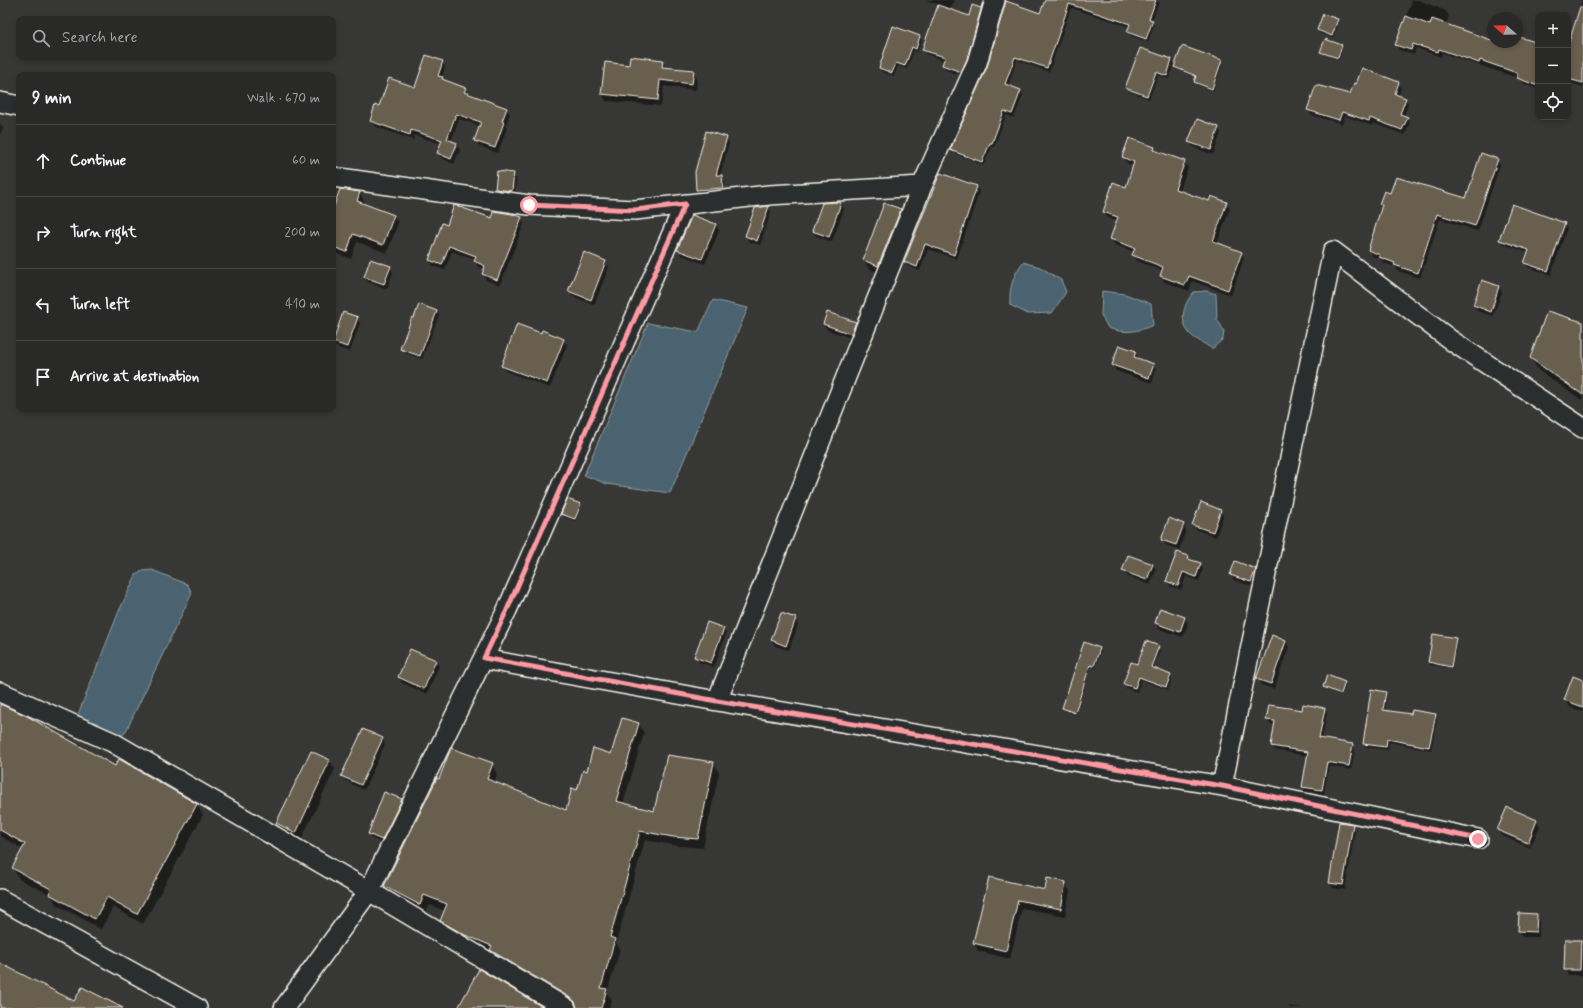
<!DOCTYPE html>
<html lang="en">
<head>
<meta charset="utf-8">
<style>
  :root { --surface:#292928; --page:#353534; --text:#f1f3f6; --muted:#a5a6a8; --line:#454545 }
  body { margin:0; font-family:Mynerve,sans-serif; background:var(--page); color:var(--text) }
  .controls { position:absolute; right:12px; top:12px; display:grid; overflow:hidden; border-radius:8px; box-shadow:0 2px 6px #0003 }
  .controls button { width:36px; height:36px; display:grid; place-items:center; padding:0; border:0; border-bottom:1px solid var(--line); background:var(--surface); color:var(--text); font:20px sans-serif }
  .compass { position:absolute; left:1487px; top:12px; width:36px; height:36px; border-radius:50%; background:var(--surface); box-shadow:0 2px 6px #0003; rotate:290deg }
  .stop { position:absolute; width:12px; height:12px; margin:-9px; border:3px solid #ff9aa2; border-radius:50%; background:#fff }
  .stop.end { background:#ff9aa2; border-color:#fff; box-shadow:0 1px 4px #0008 }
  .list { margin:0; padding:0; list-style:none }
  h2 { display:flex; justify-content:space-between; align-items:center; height:52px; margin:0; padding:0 16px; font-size:17px }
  h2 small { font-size:13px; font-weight:400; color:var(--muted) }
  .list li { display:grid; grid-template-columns:26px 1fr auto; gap:12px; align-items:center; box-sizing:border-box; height:72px; padding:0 16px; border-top:1px solid var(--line) }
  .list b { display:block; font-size:15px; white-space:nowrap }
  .list em { font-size:13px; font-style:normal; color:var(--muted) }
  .icon { flex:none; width:22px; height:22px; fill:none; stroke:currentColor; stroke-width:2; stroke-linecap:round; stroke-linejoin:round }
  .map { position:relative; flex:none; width:1583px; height:1008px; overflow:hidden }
  .search { position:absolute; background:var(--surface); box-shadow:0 2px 6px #0003; left:16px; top:16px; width:320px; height:44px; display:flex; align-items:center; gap:10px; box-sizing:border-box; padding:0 14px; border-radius:8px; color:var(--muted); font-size:15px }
  .panel { position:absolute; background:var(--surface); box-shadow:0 2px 6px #0003; left:16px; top:72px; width:320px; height:340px; border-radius:8px }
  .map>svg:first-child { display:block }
  .water { fill:#4b646f; stroke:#8f9c9f }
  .shadow { fill:#0007 }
  .building { fill:#695e50; stroke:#f4f1e8 }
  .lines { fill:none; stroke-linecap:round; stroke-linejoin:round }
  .minor-casing { stroke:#f4f1e8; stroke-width:22 }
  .minor { stroke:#2a2d2e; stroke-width:19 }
  .route { stroke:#ff9aa2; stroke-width:5 }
</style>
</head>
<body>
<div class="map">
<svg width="1583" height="1008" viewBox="0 0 1583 1008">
  <rect width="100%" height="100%" fill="#373735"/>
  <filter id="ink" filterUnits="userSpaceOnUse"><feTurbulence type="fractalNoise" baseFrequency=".025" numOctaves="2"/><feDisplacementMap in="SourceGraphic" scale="8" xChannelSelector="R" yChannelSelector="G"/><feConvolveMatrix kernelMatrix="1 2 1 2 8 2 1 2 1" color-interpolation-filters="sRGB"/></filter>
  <g filter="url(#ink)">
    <path class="water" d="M 1023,262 L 1040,267 L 1061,280 L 1066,292 L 1052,313 L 1028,314 L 1010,305 C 1009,288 1013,275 1023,262 Z
      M 1102,291 L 1125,294 L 1151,304 L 1153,325 C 1138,332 1124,334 1108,328 L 1101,315 Z
      M 1206,291 L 1216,294 L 1217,319 L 1224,331 L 1223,339 L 1212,349 C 1206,344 1196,340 1191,335 C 1178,322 1183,304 1194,292 Z
      M 713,300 L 748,308 L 670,493 L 607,484 L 584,475 L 648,323 L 698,332 Z
      M 152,570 L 187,584 L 192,593 L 125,733 L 117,739 L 77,717 L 119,611 L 136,575 L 142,571 Z"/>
    <path class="shadow" d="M 926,0 L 954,0 L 950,10 L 969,17 L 973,6 L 982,9 L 983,4 L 985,8 L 964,76 L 946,70 L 943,65 L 945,61 L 926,54 L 923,49 L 939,5 Z
      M 1046,0 L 1157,0 L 1159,3 L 1152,20 L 1154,25 L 1148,42 L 1131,36 L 1128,32 L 1130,27 L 1071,8 L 1049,72 L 1017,60 L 1008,86 L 1021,91 L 1023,95 L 1014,118 L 1006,115 L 994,147 L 992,146 L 984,165 L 954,153 L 951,149 L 1041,15 Z
      M 1408,0 L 1419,0 L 1446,11 L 1449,16 L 1446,25 L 1491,42 L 1493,37 L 1493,42 L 1517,42 L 1517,37 L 1538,45 L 1538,89 L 1524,84 L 1521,79 L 1442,53 L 1441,57 L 1416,48 L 1414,55 L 1399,50 L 1396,45 L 1412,1 Z
      M 1582,0 L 1583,0 L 1583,87 L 1568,82 L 1568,47 Z
      M 1323,15 L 1338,20 L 1339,23 L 1333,38 L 1319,33 L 1318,30 Z
      M 919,37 L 922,40 L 917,52 L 914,50 L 907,69 L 898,66 L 894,76 L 882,72 L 880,68 Z
      M 1342,46 L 1343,48 L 1339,60 L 1323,54 L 1322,52 Z
      M 1172,60 L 1174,63 L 1169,79 L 1158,75 L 1149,99 L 1128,91 L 1126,88 Z
      M 662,61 L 666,68 L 693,71 L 697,78 L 696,90 L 664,86 L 661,106 L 606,101 L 602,94 L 630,67 Z
      M 1222,61 L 1223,63 L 1213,91 L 1196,84 L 1195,82 L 1196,77 L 1176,69 L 1175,67 Z
      M 442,62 L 445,67 L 442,78 L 444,81 L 465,89 L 468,94 L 506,108 L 510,114 L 505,126 L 507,128 L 498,153 L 479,146 L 476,141 L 481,126 L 459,119 L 451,142 L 456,144 L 460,150 L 454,164 L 441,158 L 438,153 L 442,144 L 414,135 L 413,140 L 374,126 L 371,120 L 380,108 L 415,88 Z
      M 1398,83 L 1401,88 L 1398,96 L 1406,99 L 1408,104 L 1404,116 L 1407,118 L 1410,123 L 1405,135 L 1373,123 L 1372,126 L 1345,116 L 1342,124 L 1311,115 L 1308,110 L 1350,96 Z
      M 0,123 L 3,128 L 0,135 Z
      M 1218,128 L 1221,133 L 1213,155 L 1193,147 L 1190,142 Z
      M 726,138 L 729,143 L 720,176 L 725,182 L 725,193 L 700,195 L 697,189 Z
      M 1154,148 L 1157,153 L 1184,162 L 1188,168 L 1179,191 L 1210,202 L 1226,202 L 1230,208 L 1217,244 L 1241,253 L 1244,258 L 1231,295 L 1192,281 L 1189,291 L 1164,282 L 1161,276 L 1163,271 L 1137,261 L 1134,255 L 1135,252 L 1115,245 L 1111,239 L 1117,221 L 1107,218 L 1104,212 L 1126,188 L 1134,166 L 1127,163 L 1123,157 Z
      M 1497,160 L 1500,165 L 1478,231 L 1440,219 L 1420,278 L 1398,271 L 1396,267 L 1383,263 L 1381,259 L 1372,256 L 1369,250 L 1382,207 L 1380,204 L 1391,194 L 1466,200 Z
      M 513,174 L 516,179 L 515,196 L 499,194 L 496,189 Z
      M 976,187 L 979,192 L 957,259 L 928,249 L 920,271 L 908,266 L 905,262 Z
      M 360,193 L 364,201 L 363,204 L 394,215 L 398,223 L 387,253 L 357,242 L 351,259 L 333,252 L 333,212 Z
      M 841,204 L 844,209 L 832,242 L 816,236 L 813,231 Z
      M 768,207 L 771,212 L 760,245 L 749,242 L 746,236 Z
      M 900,210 L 905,218 L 883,274 L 869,269 L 864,260 Z
      M 693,216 L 716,225 L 719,231 L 705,264 L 681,255 L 678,250 Z
      M 521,218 L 524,224 L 500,285 L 486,280 L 483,274 L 485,269 L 478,267 L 475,260 L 452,251 L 445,270 L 433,266 L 430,260 L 448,226 L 493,220 Z
      M 1564,224 L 1567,228 L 1551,275 L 1528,267 L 1525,263 L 1529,253 L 1503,244 L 1500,240 Z
      M 605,262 L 609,267 L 594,305 L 572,296 L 569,291 Z
      M 390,267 L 393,272 L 387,289 L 368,282 L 365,277 Z
      M 1499,287 L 1502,292 L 1493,316 L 1477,311 L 1474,305 Z
      M 437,312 L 439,315 L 422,359 L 403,352 L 401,348 Z
      M 357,318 L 360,323 L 350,352 L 336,347 L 333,342 Z
      M 855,323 L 858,328 L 854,339 L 827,330 L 824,324 Z
      M 1583,323 L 1583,401 L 1538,370 L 1531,358 Z
      M 541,334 L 563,340 L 567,345 L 550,388 L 505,371 L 502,366 Z
      M 1120,346 L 1136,352 L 1138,360 L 1153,365 L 1156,370 L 1152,383 L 1116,371 L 1113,365 Z
      M 580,505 L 581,507 L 576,521 L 564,517 L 562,514 Z
      M 1220,510 L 1223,516 L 1216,537 L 1197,530 L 1193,525 Z
      M 1183,524 L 1186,530 L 1179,550 L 1166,545 L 1162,540 Z
      M 1188,557 L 1191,561 L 1200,564 L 1203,569 L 1199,581 L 1186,576 L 1181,590 L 1170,586 L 1167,581 Z
      M 1153,564 L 1156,570 L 1150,585 L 1127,576 L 1124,571 Z
      M 1255,570 L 1258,575 L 1254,587 L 1234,580 L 1231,574 Z
      M 1184,617 L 1188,623 L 1183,637 L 1159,629 L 1156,623 Z
      M 795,619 L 798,625 L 789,650 L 775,646 L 772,640 Z
      M 723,629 L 726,634 L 714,667 L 699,662 L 696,657 Z
      M 1434,635 L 1456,639 L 1457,641 L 1452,668 L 1430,665 L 1429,662 Z
      M 1286,641 L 1289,647 L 1274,689 L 1261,685 L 1258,679 Z
      M 1158,646 L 1160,650 L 1153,669 L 1170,676 L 1172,679 L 1168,690 L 1141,680 L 1137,692 L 1126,688 L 1124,684 L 1138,666 Z
      M 1099,649 L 1101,651 L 1095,668 L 1091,666 L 1076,715 L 1064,710 L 1063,708 Z
      M 410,650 L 435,661 L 439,666 L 427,694 L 402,683 L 399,677 Z
      M 1583,681 L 1583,712 L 1570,707 L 1565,700 Z
      M 1344,683 L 1346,685 L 1342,695 L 1326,689 L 1324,687 Z
      M 1386,692 L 1387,696 L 1385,711 L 1412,715 L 1435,715 L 1437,719 L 1431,750 L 1389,742 L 1388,750 L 1366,747 L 1364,743 Z
      M 0,704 L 116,767 L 119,760 L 197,805 L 203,815 L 143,924 L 113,907 L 101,929 L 56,904 L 51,895 L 19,879 L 13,868 L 23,849 L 0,836 Z
      M 1324,708 L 1327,713 L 1322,739 L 1352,745 L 1355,750 L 1351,770 L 1329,766 L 1324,794 L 1305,791 L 1303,787 L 1308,756 L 1275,750 L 1272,746 L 1276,725 L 1270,724 L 1267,720 Z
      M 639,724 L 644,733 L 623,804 L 654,813 L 714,763 L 719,773 L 703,848 L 679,846 L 645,840 L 616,943 L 620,949 L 607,993 L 612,1000 L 609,1008 L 578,1008 L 497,960 L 493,953 L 472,945 L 447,930 L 441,921 L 445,911 L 430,905 L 425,914 L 390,896 L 385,886 L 439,780 L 492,764 L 497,774 L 494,783 L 567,812 L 588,772 L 612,755 Z
      M 382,739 L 385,744 L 364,790 L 346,781 L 342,776 Z
      M 312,752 L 330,761 L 335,769 L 301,840 L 282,831 L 277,823 Z
      M 401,800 L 403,804 L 384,844 L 371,838 L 369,834 Z
      M 1537,820 L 1540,826 L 1532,844 L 1502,831 L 1502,833 L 1531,846 L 1531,848 L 1502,836 L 1498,830 Z
      M 1352,825 L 1355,831 L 1345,890 L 1333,888 L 1330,883 Z
      M 989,878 L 1046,891 L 1065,883 L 1070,891 L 1065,916 L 1022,908 L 1010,959 L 978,951 L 974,943 Z
      M 1520,914 L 1536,915 L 1539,920 L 1539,937 L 1522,937 L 1519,931 Z
      M 1580,941 L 1583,946 L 1582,975 L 1568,975 L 1565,969 Z
      M 1289,1006 L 1302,1008 L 1289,1008 Z"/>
    <path class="building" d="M 1045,0 L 1156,0 L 1149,19 L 1153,20 L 1146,39 L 1127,32 L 1130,24 L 1069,4 L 1047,68 L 1015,57 L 1005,84 L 1021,90 L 1012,114 L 1004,111 L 992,143 L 990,143 L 982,162 L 950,150 L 987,67 L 1006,1 L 1040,13 Z
      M 983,2 L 967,59 L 961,72 L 942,65 L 945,57 L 922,50 L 938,5 L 969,16 L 972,5 L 981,8 Z
      M 1580,7 L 1583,7 L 1583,83 L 1568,79 L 1568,45 Z
      M 1323,14 L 1338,19 L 1332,36 L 1317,30 Z
      M 1406,16 L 1430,25 L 1432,19 L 1491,40 L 1493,34 L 1493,42 L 1517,42 L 1517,36 L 1538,43 L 1538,86 L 1517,78 L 1517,73 L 1480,60 L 1479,63 L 1439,49 L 1438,52 L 1413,44 L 1411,50 L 1395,45 Z
      M 893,26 L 920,36 L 916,49 L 912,47 L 905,66 L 896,63 L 892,73 L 879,68 Z
      M 1325,39 L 1342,45 L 1338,58 L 1320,52 Z
      M 1182,46 L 1222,60 L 1212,89 L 1194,82 L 1196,76 L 1174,67 Z
      M 1140,48 L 1172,59 L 1167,76 L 1156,72 L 1147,96 L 1125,88 Z
      M 426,55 L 443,61 L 438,76 L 443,77 L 442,79 L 466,88 L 464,92 L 507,108 L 502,121 L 504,122 L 495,148 L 474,141 L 481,122 L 456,114 L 447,139 L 457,143 L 451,159 L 437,153 L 442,140 L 411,130 L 410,135 L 370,121 L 375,105 L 379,106 L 389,78 L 415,87 Z
      M 630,56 L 663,60 L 662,67 L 694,70 L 692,84 L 660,80 L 658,100 L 601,94 L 605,62 L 629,65 Z
      M 1362,68 L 1399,82 L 1395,94 L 1406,98 L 1400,114 L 1408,117 L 1402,130 L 1370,118 L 1369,121 L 1342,112 L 1339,120 L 1307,110 L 1316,85 L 1350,94 L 1354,83 L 1356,84 Z
      M 1197,119 L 1219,127 L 1211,150 L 1188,142 Z
      M 706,131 L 727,137 L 716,175 L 722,175 L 723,188 L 696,190 L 695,172 Z
      M 1129,138 L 1155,147 L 1154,150 L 1185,161 L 1175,189 L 1209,201 L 1211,196 L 1227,202 L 1213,241 L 1242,252 L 1228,290 L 1189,276 L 1185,285 L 1160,276 L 1163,267 L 1132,255 L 1135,248 L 1110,239 L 1118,217 L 1103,212 L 1113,182 L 1126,187 L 1134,162 L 1122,157 Z
      M 1481,153 L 1498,159 L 1475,226 L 1437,214 L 1418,273 L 1394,265 L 1395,263 L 1379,257 L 1380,255 L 1368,250 L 1378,218 L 1382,205 L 1379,204 L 1384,191 L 1390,193 L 1396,177 L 1466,198 Z
      M 497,171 L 514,173 L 512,191 L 495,189 Z
      M 940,173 L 977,186 L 954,255 L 925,244 L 917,267 L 904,262 Z
      M 340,189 L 360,192 L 357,201 L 394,215 L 383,245 L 353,234 L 347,252 L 333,247 L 333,209 Z
      M 839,202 L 841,203 L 829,237 L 812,231 L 822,203 Z
      M 884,203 L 901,209 L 878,266 L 863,260 Z
      M 1512,204 L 1565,223 L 1548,271 L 1524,263 L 1529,250 L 1499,240 Z
      M 454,205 L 492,218 L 493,211 L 512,214 L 522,217 L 497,280 L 482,274 L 485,266 L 474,261 L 476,256 L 449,246 L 442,265 L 429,260 L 442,223 L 447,225 Z
      M 769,206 L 757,241 L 745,236 L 755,208 Z
      M 692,215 L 716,224 L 702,259 L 677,250 Z
      M 584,252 L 606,261 L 591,300 L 568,291 Z
      M 370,259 L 391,266 L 384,284 L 364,277 Z
      M 1482,280 L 1499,286 L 1491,312 L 1473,305 Z
      M 419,304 L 437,311 L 420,356 L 400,349 L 412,317 L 414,318 Z
      M 1547,311 L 1583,322 L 1583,395 L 1530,358 Z
      M 343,312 L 358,317 L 347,347 L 333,342 Z
      M 827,312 L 856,322 L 851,334 L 823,324 Z
      M 517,324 L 541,333 L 542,330 L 564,339 L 547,383 L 501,366 Z
      M 1119,345 L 1136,351 L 1134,357 L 1154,364 L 1149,378 L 1112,365 Z
      M 567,499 L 581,504 L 575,519 L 561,514 Z
      M 1201,502 L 1221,510 L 1213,532 L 1192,525 Z
      M 1169,518 L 1184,524 L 1176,545 L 1161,540 Z
      M 1177,552 L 1189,556 L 1188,559 L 1201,563 L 1196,577 L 1183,572 L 1178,586 L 1166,581 Z
      M 1128,555 L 1153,564 L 1147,580 L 1122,571 Z
      M 1235,561 L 1256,569 L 1251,582 L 1230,575 Z
      M 1160,608 L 1185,617 L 1180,632 L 1155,623 Z
      M 781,613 L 796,618 L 786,646 L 771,640 Z
      M 707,622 L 724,628 L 711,663 L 694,657 Z
      M 1433,634 L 1456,638 L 1451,667 L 1428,662 Z
      M 1272,635 L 1286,641 L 1271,684 L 1256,679 Z
      M 1146,641 L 1159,646 L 1151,667 L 1171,675 L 1166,687 L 1139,677 L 1135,688 L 1123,684 L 1131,662 L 1137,664 Z
      M 1084,642 L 1100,648 L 1094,666 L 1090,665 L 1075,713 L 1062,708 Z
      M 410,649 L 436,660 L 424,689 L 398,677 Z
      M 1327,675 L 1345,682 L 1341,694 L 1323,687 Z
      M 1573,676 L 1583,680 L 1583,707 L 1564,700 Z
      M 1371,689 L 1386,692 L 1383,710 L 1411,714 L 1412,710 L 1436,714 L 1429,747 L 1387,739 L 1386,747 L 1363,744 Z
      M 0,704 L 27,716 L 115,766 L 119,759 L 197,804 L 137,914 L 107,897 L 95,919 L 49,894 L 51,889 L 12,868 L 25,844 L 0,830 Z
      M 1303,704 L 1325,708 L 1319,738 L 1353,744 L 1349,766 L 1327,762 L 1322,790 L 1302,787 L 1308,752 L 1271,746 L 1275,721 L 1266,720 L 1269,705 L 1302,710 Z
      M 622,718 L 639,723 L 616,801 L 654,811 L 667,755 L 714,762 L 698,839 L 673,837 L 640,831 L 610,937 L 615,939 L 601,988 L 607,989 L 601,1008 L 577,1008 L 575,1002 L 572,999 L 490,950 L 492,946 L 465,935 L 440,921 L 447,904 L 424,895 L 420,905 L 384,886 L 437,778 L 439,779 L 451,748 L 493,763 L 487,779 L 566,810 L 572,788 L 577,790 L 583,770 L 587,771 L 593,748 L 611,754 Z
      M 363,729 L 383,738 L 361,785 L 341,776 Z
      M 311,751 L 330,760 L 296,833 L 276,823 Z
      M 384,792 L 402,799 L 382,840 L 368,834 Z
      M 1507,807 L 1537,820 L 1528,843 L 1497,830 Z
      M 1339,822 L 1353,824 L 1343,885 L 1329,883 Z
      M 989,877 L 1045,890 L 1047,878 L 1066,882 L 1061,909 L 1018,900 L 1006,951 L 973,943 Z
      M 1519,913 L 1537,914 L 1536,932 L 1518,931 Z
      M 1565,940 L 1581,940 L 1580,970 L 1564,970 Z
      M 0,963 L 74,1001 L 82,987 L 123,1008 L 0,1008 Z
      M 479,969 L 544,1008 L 458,1008 Z"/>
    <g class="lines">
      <defs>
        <path id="minor" d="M 0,102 L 19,106
          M 333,177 L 529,205 L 635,210 L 769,195 L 922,186
          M 483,659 L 717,701 L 1222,786 L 1333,251 L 1452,341 L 1583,428
          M 0,692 L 112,742 L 369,891 L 566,1008
          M 717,701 L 922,186 L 977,63 L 995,0
          M 1222,786 L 1478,839
          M 0,899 L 197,1008
          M 284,1008 L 369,891 L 507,610 L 685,204"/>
      </defs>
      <use href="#minor" class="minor-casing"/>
      <use href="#minor" class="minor"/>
    </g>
  </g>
  <g class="lines" filter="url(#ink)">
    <path class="route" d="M 529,205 L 635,210 L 685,204 L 507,610 L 484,658 L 717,701 L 1222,786 L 1478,839"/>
  </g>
</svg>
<div class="controls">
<button>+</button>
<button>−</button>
<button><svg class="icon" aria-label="locate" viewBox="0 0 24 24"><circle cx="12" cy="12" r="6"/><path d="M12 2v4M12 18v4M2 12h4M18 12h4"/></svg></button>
</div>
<svg class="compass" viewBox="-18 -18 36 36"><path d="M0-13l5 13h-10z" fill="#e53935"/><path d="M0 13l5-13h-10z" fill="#a5a6a8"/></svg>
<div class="stop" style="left:529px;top:205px"></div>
<div class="stop end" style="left:1478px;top:839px"></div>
<div class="search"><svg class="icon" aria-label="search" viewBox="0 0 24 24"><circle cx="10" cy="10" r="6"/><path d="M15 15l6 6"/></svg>Search here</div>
<section class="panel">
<h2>9 min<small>Walk · 670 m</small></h2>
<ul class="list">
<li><svg class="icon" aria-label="ahead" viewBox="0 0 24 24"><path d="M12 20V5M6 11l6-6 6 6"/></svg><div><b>Continue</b></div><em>60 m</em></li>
<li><svg class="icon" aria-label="right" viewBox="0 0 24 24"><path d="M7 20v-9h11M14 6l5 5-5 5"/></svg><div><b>Turn right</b></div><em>200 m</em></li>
<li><svg class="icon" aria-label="left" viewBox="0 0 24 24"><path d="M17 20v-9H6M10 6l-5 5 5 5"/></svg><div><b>Turn left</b></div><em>410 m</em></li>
<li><svg class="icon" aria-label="arrive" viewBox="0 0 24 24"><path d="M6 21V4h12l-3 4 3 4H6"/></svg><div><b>Arrive at destination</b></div></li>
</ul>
</section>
</div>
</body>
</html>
